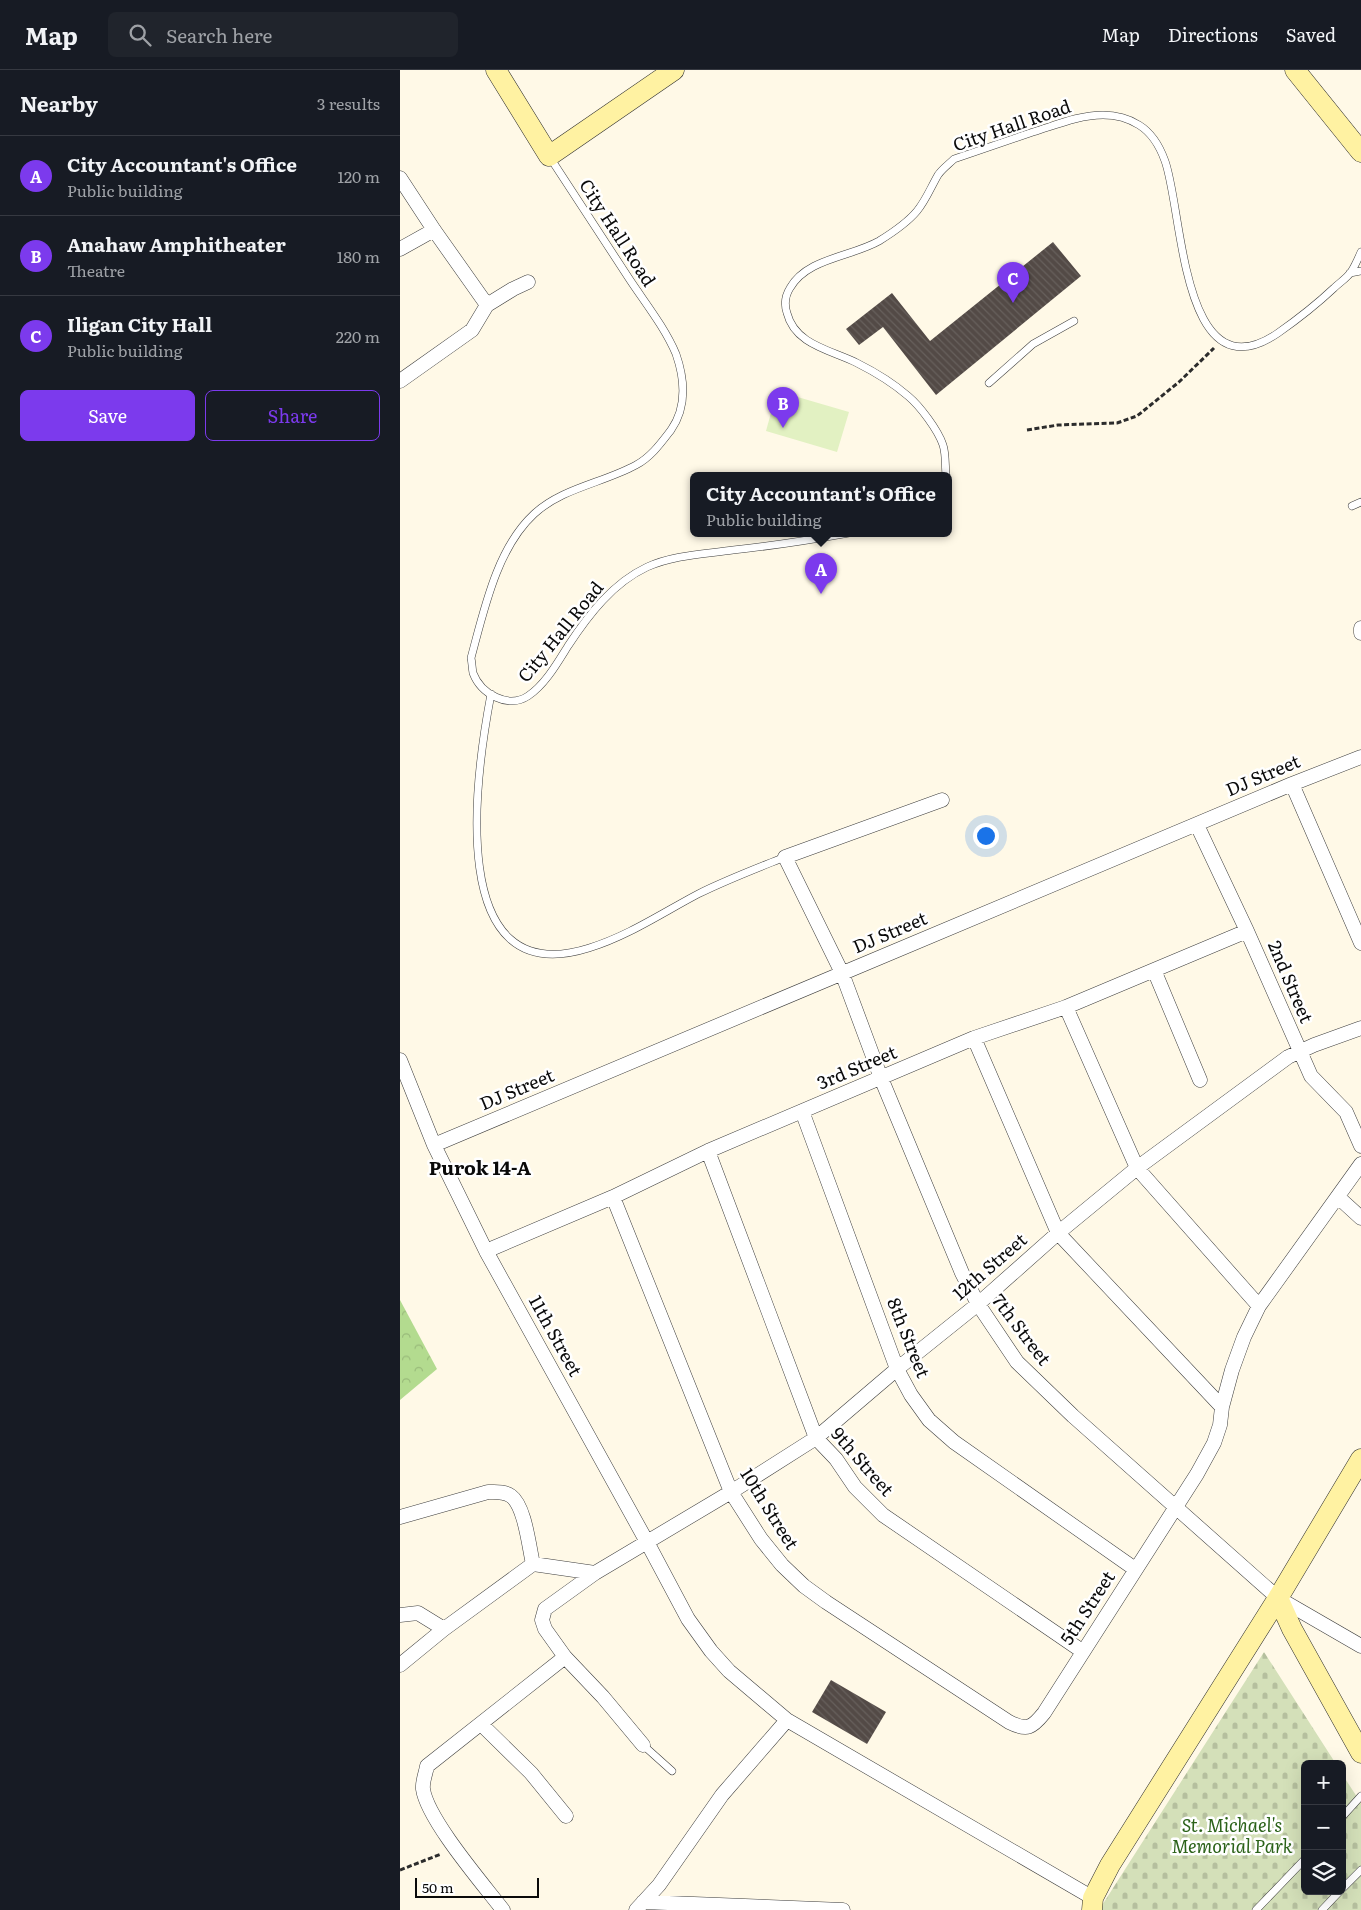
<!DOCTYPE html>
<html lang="en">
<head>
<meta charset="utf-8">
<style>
  :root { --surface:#171b24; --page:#20242c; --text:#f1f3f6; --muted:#9ea1a6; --line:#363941; --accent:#7c3aed }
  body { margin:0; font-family:Literata,serif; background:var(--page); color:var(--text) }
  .controls { position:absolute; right:15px; bottom:15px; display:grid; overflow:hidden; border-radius:8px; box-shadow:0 5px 20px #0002 }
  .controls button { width:45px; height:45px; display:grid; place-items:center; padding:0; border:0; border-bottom:1px solid var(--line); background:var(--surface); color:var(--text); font:25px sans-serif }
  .scale { position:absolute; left:15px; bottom:12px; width:124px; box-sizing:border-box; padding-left:5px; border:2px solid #0a0a0a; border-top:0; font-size:14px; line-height:18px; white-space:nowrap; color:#0a0a0a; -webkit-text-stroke:4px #fff; paint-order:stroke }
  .you { position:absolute; left:585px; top:765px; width:18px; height:18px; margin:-12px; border:4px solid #fff; border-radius:50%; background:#1a73e8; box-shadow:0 0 0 8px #1a73e833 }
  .badge { display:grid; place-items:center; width:32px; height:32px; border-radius:50%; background:var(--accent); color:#fff; font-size:16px; font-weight:700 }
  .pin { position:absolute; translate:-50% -41px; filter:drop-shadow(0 1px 2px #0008) }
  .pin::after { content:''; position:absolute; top:26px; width:18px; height:15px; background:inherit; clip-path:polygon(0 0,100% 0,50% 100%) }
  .popup { position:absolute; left:290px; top:402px; width:262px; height:65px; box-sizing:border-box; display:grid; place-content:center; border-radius:8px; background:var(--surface); filter:drop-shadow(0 1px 4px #0005); font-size:16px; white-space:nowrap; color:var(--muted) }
  .popup b { font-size:19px; color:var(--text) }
  .popup::after { content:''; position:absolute; left:50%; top:100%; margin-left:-10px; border:10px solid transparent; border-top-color:var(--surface) }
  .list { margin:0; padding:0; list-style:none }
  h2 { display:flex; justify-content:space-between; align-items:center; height:65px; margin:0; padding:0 20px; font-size:21px }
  h2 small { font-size:16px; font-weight:400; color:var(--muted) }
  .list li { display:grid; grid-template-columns:32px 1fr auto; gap:15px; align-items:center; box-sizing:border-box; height:80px; padding:0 20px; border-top:1px solid var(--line) }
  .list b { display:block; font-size:19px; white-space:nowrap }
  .list p { margin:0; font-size:16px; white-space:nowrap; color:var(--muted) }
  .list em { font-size:16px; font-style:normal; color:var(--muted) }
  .actions { display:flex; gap:10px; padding:15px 20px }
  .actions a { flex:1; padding:11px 0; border:1px solid var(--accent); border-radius:8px; text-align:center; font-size:18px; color:var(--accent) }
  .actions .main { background:var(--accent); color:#fff }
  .icon { flex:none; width:28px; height:28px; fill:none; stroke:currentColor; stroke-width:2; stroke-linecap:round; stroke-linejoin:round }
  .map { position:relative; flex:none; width:961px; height:1840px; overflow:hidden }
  header { display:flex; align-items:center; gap:30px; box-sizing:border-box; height:70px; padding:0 25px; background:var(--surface); border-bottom:1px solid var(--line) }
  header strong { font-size:24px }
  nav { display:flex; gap:28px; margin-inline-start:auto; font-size:18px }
  .search { width:350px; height:45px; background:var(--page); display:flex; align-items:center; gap:12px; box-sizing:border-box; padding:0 18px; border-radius:8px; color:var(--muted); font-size:19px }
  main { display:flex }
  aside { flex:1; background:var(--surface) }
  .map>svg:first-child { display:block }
  .forest { fill:url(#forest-crowns) }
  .cemetery { fill:url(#cemetery-stones) }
  .pitch { fill:#e2f1c2 }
  .building { fill:url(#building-back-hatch) }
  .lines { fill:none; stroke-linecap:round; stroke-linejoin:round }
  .lane-casing { stroke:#3d3d3d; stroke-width:8 }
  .street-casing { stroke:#3d3d3d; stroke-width:15 }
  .secondary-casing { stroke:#2c2c2c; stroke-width:21 }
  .path { stroke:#2c2c2c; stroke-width:3; stroke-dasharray:5 2.5; stroke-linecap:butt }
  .lane { stroke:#fff; stroke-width:7 }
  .street { stroke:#fff; stroke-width:14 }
  .secondary { stroke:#fff2a2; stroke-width:20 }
  .labels { text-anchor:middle; stroke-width:5; stroke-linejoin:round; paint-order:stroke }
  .street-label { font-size:18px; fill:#0a0a0a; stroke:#fff }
  .park-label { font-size:18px; font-style:italic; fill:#2b6219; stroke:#fff }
  .neighbourhood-label { font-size:19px; font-weight:bold; fill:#0a0a0a; stroke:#fff }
</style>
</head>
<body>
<header>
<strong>Map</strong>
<div class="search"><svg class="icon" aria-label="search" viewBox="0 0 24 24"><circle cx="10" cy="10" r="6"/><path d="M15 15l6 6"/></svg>Search here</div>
<nav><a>Map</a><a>Directions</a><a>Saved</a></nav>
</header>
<main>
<aside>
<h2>Nearby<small>3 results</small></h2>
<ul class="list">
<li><span class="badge">A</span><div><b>City Accountant's Office</b><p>Public building</p></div><em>120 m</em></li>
<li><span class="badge">B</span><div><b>Anahaw Amphitheater</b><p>Theatre</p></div><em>180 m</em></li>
<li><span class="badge">C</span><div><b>Iligan City Hall</b><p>Public building</p></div><em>220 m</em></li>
</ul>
<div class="actions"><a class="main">Save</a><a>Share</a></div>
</aside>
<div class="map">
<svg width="961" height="1840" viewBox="0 0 961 1840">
  <defs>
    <pattern id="forest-crowns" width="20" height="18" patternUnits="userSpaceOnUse" patternTransform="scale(1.25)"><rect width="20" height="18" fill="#b3db8f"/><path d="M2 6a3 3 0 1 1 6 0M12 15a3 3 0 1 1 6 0" fill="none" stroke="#99bb7a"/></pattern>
    <pattern id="cemetery-stones" width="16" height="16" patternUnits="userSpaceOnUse" patternTransform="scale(1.25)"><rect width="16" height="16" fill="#d4e0b9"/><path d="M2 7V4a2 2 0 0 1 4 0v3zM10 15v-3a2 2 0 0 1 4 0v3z" fill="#b5bf9e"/></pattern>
    <pattern id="building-back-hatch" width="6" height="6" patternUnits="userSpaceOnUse" patternTransform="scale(1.25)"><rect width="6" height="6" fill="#534a46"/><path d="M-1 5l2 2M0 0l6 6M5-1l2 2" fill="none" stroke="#67605c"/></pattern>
  </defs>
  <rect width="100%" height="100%" fill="#fff9e7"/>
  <path class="forest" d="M 0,1230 L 37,1299 L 0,1330 Z"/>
  <path class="cemetery" d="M 864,1582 L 936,1694 L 905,1694 L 905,1821 L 942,1821 L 942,1704 L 961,1733 L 961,1840 L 699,1840 Z"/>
  <path class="pitch" d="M 377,321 L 449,342 L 437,382 L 366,361 Z"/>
  <path class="building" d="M 653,172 L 681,206 L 536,325 L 483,257 L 459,275 L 446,259 L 492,223 L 530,271 Z
    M 431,1610 L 486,1642 L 467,1674 L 412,1642 Z"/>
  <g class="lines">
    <defs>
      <path id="lane" d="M 149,86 C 176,128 203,169 230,210 C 246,234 265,258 276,284 C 285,310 287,337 271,360 C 261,373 251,387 236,395 C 203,413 162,418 134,444 C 97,478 84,540 71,588 C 72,592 72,598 73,603 C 81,624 108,639 128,626 C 145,615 158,592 168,576 C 189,544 213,513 247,497 C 273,485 305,484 333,480 C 371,476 410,470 449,463
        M 950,203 L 961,201
        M 589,313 L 633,274 L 674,251
        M 546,405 C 545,396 546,384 543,375 C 538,360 520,336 508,326 C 493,313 475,302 457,293 C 431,280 395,275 387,243 C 384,234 385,226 390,218 C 407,188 451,187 479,171 C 492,163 507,153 517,141 C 526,130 531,117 538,105 C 542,99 549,94 554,89 C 581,80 607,71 633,62 C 656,55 679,45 703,45 C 715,45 728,48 739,55 C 752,63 760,77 765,91 C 783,140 781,329 878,263 C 898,249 917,234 934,218 C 939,213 947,208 951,202 C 955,196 958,189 961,182
        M 952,436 L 961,432
        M 91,624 C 76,703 43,924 189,878 C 228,866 262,843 298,824 C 326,810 355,799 385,787
        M 243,1675 L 272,1701
        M 942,1747 L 961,1726
        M 942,1819 L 961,1800
        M 856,1840 L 905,1789
        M 922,1840 L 940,1821"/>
      <path id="street" d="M 0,108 L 34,160 L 87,235
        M 0,179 L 34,160
        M 0,311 L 72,260 L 87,235 L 113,219 L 128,212
        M 961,558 L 961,563
        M 892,714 L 961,873
        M 542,730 L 385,787 L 442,903 L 481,1008 L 562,1203 L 578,1234 L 617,1292 L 673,1346 L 878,1528 L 961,1576
        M 797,755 L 847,861 L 911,1006 L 946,1042 L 961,1076
        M 754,900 L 800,1010
        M 666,937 L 737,1098 L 859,1236
        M 574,968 L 658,1163 L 822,1337
        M 0,990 L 34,1075 L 86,1181 L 247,1472 L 288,1549 L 311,1581 L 329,1601 L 387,1650 L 693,1828
        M 402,1041 L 497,1299 L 511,1325 L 529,1350 L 554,1372 L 735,1499
        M 34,1075 L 892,714 L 961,687
        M 308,1081 L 416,1368 L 436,1389 L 455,1417 L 483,1445 L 682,1581
        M 213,1127 L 331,1422 L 361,1469 L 382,1495 L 404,1516 L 426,1532 L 609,1652 C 627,1661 632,1658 644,1643 L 797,1404 L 814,1373 L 820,1355 L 822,1337 L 832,1300 L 844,1267 L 859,1236 L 961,1094
        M 938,1127 L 961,1148
        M 86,1181 L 213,1127 L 308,1081 L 574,968 L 666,937 L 847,861
        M 0,1447 L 88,1422 C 96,1422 104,1421 111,1426 C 125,1436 129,1477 133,1494
        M 0,1545 L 18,1543 L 44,1559
        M 0,1595 L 44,1559 L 133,1494 L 195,1503
        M 81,1654 L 131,1703 L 166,1746
        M 243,1675 L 203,1627 L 165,1587 L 145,1559 L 142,1550 L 145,1539 L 195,1503 L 331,1422 L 416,1368 L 497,1299 L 578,1234 L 658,1163 L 737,1098 L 888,987 L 914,975 L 961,958
        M 243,1832 L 443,1840
        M 103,1840 C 83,1814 27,1749 23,1719 C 22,1712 26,1703 27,1696 L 165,1587
        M 236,1840 L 259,1815 L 322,1725 L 387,1650"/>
      <path id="secondary" d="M 96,0 L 149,86 L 274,0
        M 895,0 L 961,82
        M 878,1528 L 892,1559 L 961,1683
        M 692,1840 L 693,1828 L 710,1795 L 878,1528 L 961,1389"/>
    </defs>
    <use href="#lane" class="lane-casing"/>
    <use href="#street" class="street-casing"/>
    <use href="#secondary" class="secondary-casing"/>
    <path class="path" d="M 627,360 L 658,355 L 717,353 L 737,346 L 779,312 L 814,278
      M 0,1800 L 41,1784"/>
    <use href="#lane" class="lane"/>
    <use href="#street" class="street"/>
    <use href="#secondary" class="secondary"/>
  </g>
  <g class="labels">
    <g class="street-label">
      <text transform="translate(612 56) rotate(-19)" y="6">City Hall Road</text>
      <text transform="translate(217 163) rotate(57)" y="6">City Hall Road</text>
      <text transform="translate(161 562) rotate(-51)" y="6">City Hall Road</text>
      <text transform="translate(863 706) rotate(-23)" y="6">DJ Street</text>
      <text transform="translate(490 863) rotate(-23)" y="6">DJ Street</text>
      <text transform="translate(890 912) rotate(67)" y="6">2nd Street</text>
      <text transform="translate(457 998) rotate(-23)" y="6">3rd Street</text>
      <text transform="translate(117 1020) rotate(-23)" y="6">DJ Street</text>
      <text transform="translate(590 1197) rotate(-41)" y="6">12th Street</text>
      <text transform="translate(621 1260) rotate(53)" y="6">7th Street</text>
      <text transform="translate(155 1266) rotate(61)" y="6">11th Street</text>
      <text transform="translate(508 1268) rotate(68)" y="6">8th Street</text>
      <text transform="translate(462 1392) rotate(49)" y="6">9th Street</text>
      <text transform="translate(369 1439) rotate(58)" y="6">10th Street</text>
      <text transform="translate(688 1538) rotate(-57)" y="6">5th Street</text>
    </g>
    <g class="park-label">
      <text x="832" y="1762">St. Michael's<tspan x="832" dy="21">Memorial Park</tspan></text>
    </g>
    <g class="neighbourhood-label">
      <text x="80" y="1105">Purok 14-A</text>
    </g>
  </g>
</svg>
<div class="controls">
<button>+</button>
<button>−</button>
<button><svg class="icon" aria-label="layers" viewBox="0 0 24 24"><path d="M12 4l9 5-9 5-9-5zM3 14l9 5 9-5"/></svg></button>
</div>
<div class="scale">50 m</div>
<div class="you"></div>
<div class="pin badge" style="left:421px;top:524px">A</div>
<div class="popup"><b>City Accountant's Office</b>Public building</div>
<div class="pin badge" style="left:383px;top:358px">B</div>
<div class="pin badge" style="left:613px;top:233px">C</div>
</div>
</main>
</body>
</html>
